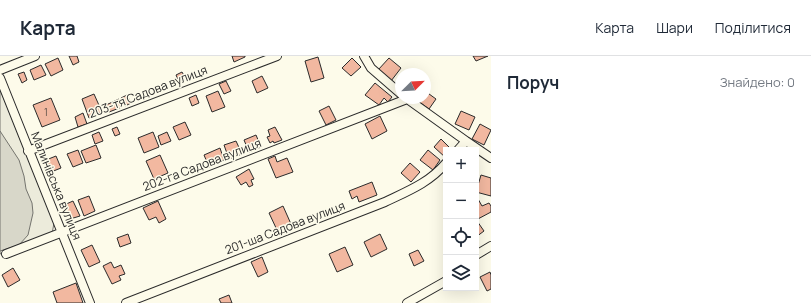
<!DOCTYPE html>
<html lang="uk">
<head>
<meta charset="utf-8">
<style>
  :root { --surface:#fff; --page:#f2f2f3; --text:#1f2937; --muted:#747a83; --line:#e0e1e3 }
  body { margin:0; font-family:Manrope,sans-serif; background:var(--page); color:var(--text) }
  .controls { position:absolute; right:12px; bottom:12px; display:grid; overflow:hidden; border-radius:0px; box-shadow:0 4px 16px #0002 }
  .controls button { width:36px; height:36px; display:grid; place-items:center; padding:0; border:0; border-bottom:1px solid var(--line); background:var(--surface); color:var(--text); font:20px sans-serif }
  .compass { position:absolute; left:395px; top:12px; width:36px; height:36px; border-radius:50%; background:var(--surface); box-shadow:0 4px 16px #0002; rotate:66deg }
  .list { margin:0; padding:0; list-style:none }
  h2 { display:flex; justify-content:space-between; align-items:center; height:52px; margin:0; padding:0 16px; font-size:17px }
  h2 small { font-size:13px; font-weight:400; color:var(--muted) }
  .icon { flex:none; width:22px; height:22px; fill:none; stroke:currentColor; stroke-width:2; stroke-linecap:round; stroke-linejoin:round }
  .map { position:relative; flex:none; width:491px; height:247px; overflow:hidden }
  header { display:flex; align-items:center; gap:24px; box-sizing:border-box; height:56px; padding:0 20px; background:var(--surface); border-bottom:1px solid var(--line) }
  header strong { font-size:19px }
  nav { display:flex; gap:22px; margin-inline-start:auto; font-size:14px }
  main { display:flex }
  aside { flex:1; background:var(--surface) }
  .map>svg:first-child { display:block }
  .green { fill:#ecebdb; stroke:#74746e }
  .water { fill:#d8d7c9; stroke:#74746e }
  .building { fill:#f2b8a0; stroke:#2b2b2b }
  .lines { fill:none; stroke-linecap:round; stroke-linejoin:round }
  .minor-casing { stroke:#2b2b2b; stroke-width:10 }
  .minor { stroke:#fdfbea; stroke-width:8 }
  .labels { text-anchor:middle; stroke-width:3; stroke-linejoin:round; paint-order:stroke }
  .number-label { font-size:10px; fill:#5d4e48 }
  .street-label { font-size:12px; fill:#2b2b2b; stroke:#fdfbea }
</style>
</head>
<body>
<header>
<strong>Карта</strong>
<nav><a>Карта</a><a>Шари</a><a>Поділитися</a></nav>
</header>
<main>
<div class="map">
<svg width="491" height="247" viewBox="0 0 491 247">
  <rect width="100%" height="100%" fill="#fdfbea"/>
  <path class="green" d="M 0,33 L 54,167 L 52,178 L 0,198 Z"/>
  <path class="water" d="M 0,75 L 19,104 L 24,120 L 26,133 L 32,147 L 33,157 L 28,179 L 19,189 L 0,195 Z"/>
  <path class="building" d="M 69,0 L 77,0 L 79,6 L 73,9 Z
    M 232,0 L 245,0 L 245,1 L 234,6 Z
    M 473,0 L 488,0 L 476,5 Z
    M 318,1 L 324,22 L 311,26 L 305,5 Z
    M 58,2 L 63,14 L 51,20 L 45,8 Z
    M 352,2 L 361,11 L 351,20 L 342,12 Z
    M 389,2 L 401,12 L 391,25 L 378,14 Z
    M 41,9 L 46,19 L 34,24 L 30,14 Z
    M 24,16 L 27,24 L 22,27 L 18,18 Z
    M 182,16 L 186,23 L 179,26 L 176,19 Z
    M 262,20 L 268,32 L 257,37 L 252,25 Z
    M 226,25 L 231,35 L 224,38 L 219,28 Z
    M 375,27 L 392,41 L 388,46 L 384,42 L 379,49 L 365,39 Z
    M 218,35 L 225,51 L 212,56 L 206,40 Z
    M 425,35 L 436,43 L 429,53 L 418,45 L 420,42 L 425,42 Z
    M 94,38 L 102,56 L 89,62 L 82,43 Z
    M 127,39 L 131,47 L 125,50 L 121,42 Z
    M 196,39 L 199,47 L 192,50 L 189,42 Z
    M 51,42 L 60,64 L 42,71 L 33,49 Z
    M 119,43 L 122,51 L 109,56 L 106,49 Z
    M 329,50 L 336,64 L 326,69 L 319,55 Z
    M 461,55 L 475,61 L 469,74 L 455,68 Z
    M 83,57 L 87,68 L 78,71 L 75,61 Z
    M 380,60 L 387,75 L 372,83 L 365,68 Z
    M 185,66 L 191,79 L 179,84 L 173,71 Z
    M 480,68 L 491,74 L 484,89 L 472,83 Z
    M 117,71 L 120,78 L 115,80 L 112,73 Z
    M 275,71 L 282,84 L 274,87 L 273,85 L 270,87 L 267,81 L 270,80 L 268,74 Z
    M 99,76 L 103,85 L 95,88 L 92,79 Z
    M 153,76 L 159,91 L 144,97 L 138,82 Z
    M 167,76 L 171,85 L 161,89 L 158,80 Z
    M 256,79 L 261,91 L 249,96 L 244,84 Z
    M 441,83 L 452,94 L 446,94 L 446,102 L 434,91 Z
    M 236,85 L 242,98 L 229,103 L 224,89 Z
    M 96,89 L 101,102 L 86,107 L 81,95 Z
    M 220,92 L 224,104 L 209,111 L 204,99 Z
    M 78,94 L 83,107 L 73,111 L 67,98 Z
    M 428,94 L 440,104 L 433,114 L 420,104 Z
    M 160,99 L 168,117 L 154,123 L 146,105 Z
    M 56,100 L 61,112 L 51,116 L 46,104 Z
    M 275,100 L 277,106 L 287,102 L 293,116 L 276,122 L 268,103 Z
    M 410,107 L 420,116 L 411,126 L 401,117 Z
    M 249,113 L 254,123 L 251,124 L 253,129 L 249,131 L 246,126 L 241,129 L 236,121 Z
    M 481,119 L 491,122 L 491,140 L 476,136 Z
    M 372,126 L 377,139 L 359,146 L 357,140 L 352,143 L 349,135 Z
    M 89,140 L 95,155 L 84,160 L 78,144 Z
    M 478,143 L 482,150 L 489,147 L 491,150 L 491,156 L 476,164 L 476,144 Z
    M 73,145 L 80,160 L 70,163 L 64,149 Z
    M 158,145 L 166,163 L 159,167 L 156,161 L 149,164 L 143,152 Z
    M 283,150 L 291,168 L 277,174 L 269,157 Z
    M 477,165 L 484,175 L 476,181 L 476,166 Z
    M 128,178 L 131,187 L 120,191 L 117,182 Z
    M 380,178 L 387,193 L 371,201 L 364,186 Z
    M 92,189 L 100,206 L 89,211 L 81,194 Z
    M 345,191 L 353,209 L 337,216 L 329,198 Z
    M 418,194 L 424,205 L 414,210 L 409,198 Z
    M 262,201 L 268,216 L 258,221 L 251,206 Z
    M 111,206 L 114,212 L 121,209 L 125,218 L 119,220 L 121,224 L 112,228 L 103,210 Z
    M 13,212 L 20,224 L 8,231 L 2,219 Z
    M 490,216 L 491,219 L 491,233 L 487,235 L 480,221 Z
    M 76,227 L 83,247 L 57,247 L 53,236 Z
    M 229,239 L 232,247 L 221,247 L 219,243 Z"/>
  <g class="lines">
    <defs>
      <path id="minor" d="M 364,0 L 371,12 L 401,38
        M 0,14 L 35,0
        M 0,22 L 90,247
        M 406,42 L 466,85 L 491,102
        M 458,94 L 466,85
        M 28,95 L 277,0
        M 6,198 L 407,43
        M 476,199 L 491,190
        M 126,247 L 385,146 C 408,135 429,127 446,107
        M 407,247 L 446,225"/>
    </defs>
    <use href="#minor" class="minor-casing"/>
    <use href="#minor" class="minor"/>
  </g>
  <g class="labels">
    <g class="number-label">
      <text x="46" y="60">1</text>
    </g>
    <g class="street-label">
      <text transform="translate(148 36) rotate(-21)" y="4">203-тя Садова вулиця</text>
      <text transform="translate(202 109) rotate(-21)" y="4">202-га Садова вулиця</text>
      <text transform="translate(56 130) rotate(68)" y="4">Малинівська вулиця</text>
      <text transform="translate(285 172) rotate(-21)" y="4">201-ша Садова вулиця</text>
    </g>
  </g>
</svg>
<div class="controls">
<button>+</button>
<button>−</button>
<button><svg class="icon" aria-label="locate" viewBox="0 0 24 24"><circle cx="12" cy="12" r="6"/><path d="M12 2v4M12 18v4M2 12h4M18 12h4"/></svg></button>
<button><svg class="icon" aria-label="layers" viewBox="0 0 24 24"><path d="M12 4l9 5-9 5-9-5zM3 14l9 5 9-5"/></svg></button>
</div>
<svg class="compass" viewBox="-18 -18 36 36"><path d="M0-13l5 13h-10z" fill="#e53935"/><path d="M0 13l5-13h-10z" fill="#747a83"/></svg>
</div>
<aside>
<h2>Поруч<small>Знайдено: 0</small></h2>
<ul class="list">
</ul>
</aside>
</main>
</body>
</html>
